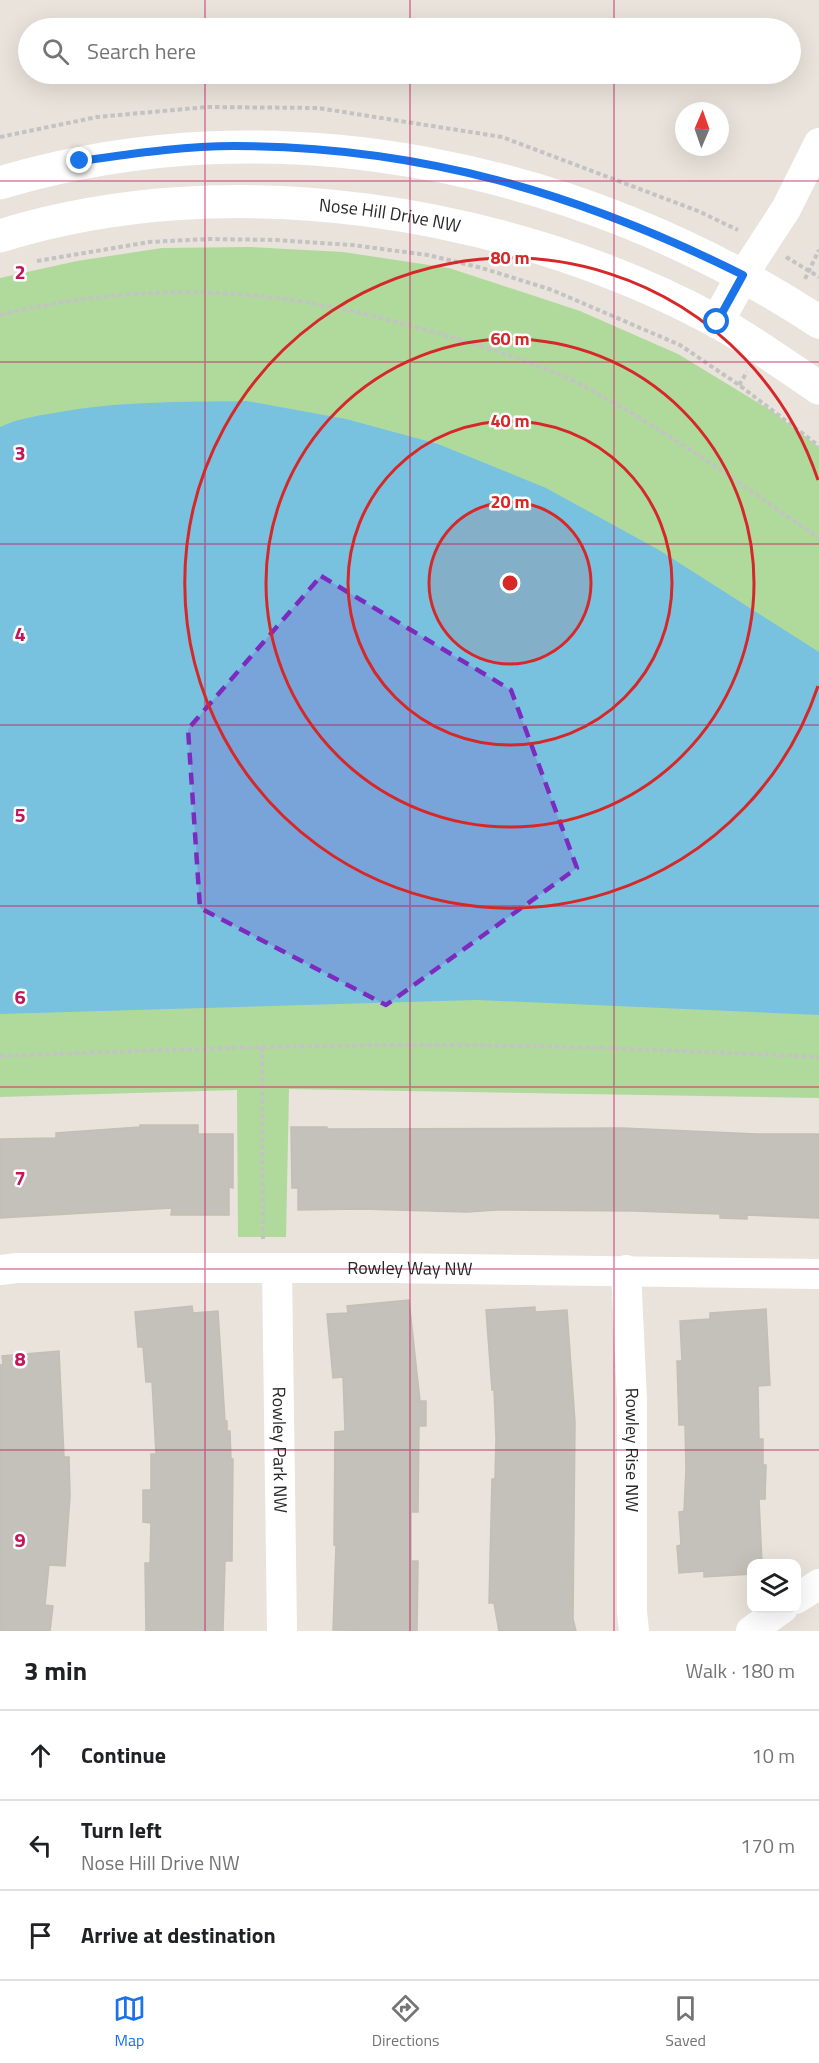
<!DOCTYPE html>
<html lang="en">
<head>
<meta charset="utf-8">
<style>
  :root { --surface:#fff; --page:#f6f6f6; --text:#202124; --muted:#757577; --line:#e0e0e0; --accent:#1a73e8 }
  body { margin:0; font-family:"Titillium Web",sans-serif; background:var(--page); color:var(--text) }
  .controls { position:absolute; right:18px; bottom:18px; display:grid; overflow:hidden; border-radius:12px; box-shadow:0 6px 24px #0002 }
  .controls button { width:54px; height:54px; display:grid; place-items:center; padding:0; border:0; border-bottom:2px solid var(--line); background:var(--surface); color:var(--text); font:30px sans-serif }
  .compass { position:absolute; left:675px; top:102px; width:54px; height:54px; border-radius:50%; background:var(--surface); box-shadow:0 6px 24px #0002; rotate:2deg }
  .stop { position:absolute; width:18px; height:18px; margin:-14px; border:4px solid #1a73e8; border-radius:50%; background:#fff }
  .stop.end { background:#1a73e8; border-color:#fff; box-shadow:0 2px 6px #0008 }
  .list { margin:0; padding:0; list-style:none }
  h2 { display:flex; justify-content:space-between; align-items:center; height:78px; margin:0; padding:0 24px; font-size:26px }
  h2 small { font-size:20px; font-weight:400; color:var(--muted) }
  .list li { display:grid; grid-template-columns:39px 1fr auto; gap:18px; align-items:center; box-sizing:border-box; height:90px; padding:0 24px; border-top:2px solid var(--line) }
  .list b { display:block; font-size:22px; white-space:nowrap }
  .list p { margin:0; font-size:20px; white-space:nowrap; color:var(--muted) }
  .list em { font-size:20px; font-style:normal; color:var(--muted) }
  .icon { flex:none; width:33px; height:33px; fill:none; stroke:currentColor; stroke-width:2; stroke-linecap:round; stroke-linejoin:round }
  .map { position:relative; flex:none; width:819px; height:1631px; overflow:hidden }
  .search { position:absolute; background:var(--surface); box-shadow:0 6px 24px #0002; left:18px; right:18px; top:18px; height:66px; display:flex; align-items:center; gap:15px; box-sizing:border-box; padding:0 21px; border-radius:33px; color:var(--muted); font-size:22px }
  .sheet { height:348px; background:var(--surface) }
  nav { display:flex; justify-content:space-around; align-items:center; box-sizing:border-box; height:84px; border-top:2px solid var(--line); background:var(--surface); font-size:16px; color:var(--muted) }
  nav a { display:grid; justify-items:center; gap:3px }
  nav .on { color:var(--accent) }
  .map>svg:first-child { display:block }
  .green { fill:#b0da9c }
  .water { fill:#78c2e0 }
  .building { fill:#c4c0ba; stroke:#c3bfb5; stroke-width:1.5 }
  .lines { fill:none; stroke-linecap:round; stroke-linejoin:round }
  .path { stroke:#c3c3c3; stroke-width:4; stroke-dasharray:4.5 3; stroke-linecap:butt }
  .minor { stroke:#fff; stroke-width:30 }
  .tertiary { stroke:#fff; stroke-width:33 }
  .route { stroke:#1a73e8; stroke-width:8 }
  .marked { fill:#7b2cbf; fill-opacity:0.2; stroke:#7b2cbf; stroke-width:4.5; stroke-dasharray:12 8; stroke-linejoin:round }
  .grid { fill:none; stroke:#c2185b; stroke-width:1.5; stroke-opacity:0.55 }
  .ring { fill:none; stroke:#d62828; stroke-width:3 }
  .labels { text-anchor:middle; stroke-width:5; stroke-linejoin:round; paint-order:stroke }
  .street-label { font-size:18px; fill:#282828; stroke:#fff }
  .grid-label { font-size:20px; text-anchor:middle; font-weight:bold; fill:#c2185b; stroke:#fff; stroke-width:5; stroke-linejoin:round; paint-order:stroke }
  .centre { fill:#d62828; stroke:#fff; stroke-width:3 }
  .ring-label { font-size:18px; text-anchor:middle; font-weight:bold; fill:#d62828; stroke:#fff; stroke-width:5; stroke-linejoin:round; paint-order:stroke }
</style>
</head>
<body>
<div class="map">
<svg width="819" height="1631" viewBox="0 0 819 1631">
  <rect width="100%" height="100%" fill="#e9e3db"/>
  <path class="green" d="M 250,247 L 343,252 L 449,268 L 580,311 L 678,354 L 772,411 L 819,447 L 819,1098 L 289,1089 L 286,1237 L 238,1237 L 237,1090 L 0,1097 L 0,278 L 77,261 L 162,248 Z"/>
  <path class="water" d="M 247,401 L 346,419 L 438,444 L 546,488 L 659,550 L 819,652 L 819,1015 L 477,1000 L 0,1014 L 0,427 C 17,419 35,416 54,413 C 117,401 182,402 247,401 Z"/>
  <path class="building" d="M 140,1125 L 198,1125 L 198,1134 L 233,1134 L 233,1188 L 229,1187 L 229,1215 L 171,1215 L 172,1208 L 0,1218 L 0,1139 L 56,1138 L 56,1133 L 140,1127 Z
    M 291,1127 L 327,1127 L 327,1129 L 622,1128 L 757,1134 L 819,1134 L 819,1218 L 747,1215 L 747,1219 L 720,1218 L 720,1214 L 635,1211 L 497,1210 L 467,1212 L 361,1209 L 298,1210 L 298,1188 L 292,1188 Z
    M 409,1300 L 420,1401 L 426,1401 L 426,1426 L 419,1426 L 418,1512 L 411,1512 L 411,1561 L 418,1561 L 417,1631 L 333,1630 L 336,1545 L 334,1545 L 335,1432 L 345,1431 L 343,1377 L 333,1378 L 327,1314 L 348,1313 L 347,1306 Z
    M 192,1306 L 193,1313 L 218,1311 L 225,1421 L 227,1421 L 227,1431 L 230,1431 L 231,1459 L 233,1459 L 232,1561 L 225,1561 L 223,1631 L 146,1631 L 145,1563 L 150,1563 L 151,1523 L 143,1522 L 143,1490 L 151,1490 L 151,1454 L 156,1454 L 152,1382 L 146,1382 L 143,1347 L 138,1347 L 135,1312 Z
    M 535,1307 L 535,1312 L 567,1310 L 575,1422 L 573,1619 L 576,1631 L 499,1631 L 494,1603 L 489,1603 L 492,1479 L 495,1479 L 496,1438 L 494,1390 L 492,1390 L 486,1310 Z
    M 766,1309 L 770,1385 L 758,1386 L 759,1439 L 763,1439 L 763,1465 L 766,1465 L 765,1499 L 759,1499 L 762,1563 L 752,1563 L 752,1574 L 704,1577 L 704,1571 L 679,1573 L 677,1546 L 681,1545 L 679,1512 L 684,1511 L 686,1469 L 685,1425 L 679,1425 L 677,1361 L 682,1361 L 680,1321 L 710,1319 L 710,1313 Z
    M 59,1351 L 64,1457 L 69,1457 L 70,1496 L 65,1566 L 49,1565 L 45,1605 L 53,1606 L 50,1631 L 0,1631 L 0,1365 L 3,1364 L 2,1356 Z"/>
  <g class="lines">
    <path class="path" d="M 0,137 L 97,117 L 207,107 L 318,108 L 502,137 L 698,211 L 738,230
      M 786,257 L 819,277
      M 37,261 L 149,242 L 208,239 L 277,240 L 352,245 L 428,255 L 482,268 L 552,290 L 680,345 L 739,385 L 819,446
      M 805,279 L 819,250
      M 0,315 C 80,295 165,288 247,295 C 316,300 385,318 451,337 C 497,351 544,365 587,388 C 668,431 743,486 819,538
      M 739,385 L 747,372
      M 262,1047 L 263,1241
      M 0,1056 C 140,1051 281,1045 421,1045 C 554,1045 686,1051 819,1057"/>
    <g class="minor">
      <path d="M 743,275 L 786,209 L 819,143"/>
      <path id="s1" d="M 277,1268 L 282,1631"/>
      <path id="s2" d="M 0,1270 L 17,1268 L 389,1268 L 819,1274"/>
      <path id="s3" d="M 626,1270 L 632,1400 L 632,1612 L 634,1631"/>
      <path d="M 796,1599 L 819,1584"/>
      <path d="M 751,1631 L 783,1608"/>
    </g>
    <g class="tertiary">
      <path d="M 0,183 C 275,100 582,166 819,322"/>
      <path id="s4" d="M 0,236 C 228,165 508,209 716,321 C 752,341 785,365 819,388"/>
      <path d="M 717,322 L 743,275"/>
    </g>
  </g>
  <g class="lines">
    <path class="route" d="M 80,161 C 131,154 182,146 234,146 C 418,146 579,193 743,275 L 717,322"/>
  </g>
  <path class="marked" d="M 321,576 L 511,690 L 577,868 L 386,1005 L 200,908 L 188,729 Z"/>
  <path class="grid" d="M 205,0 L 205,28M 410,0 L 410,28M 614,0 L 614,28M 205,74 L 205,1631M 410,74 L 410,1631M 614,74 L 614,1631M 0,181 L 819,181M 0,362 L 819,362M 0,544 L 819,544M 0,725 L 819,725M 0,906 L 819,906M 0,1087 L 819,1087M 0,1269 L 819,1269M 0,1450 L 819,1450"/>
  <circle cx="510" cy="583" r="81" fill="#d62828" fill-opacity=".12"/>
  <g class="ring">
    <circle cx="510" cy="583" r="81"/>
    <circle cx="510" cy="583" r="162"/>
    <circle cx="510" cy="583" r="244"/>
    <path d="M818 686A325 325 0 1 1 818 480"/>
  </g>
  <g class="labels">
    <g class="street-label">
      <text dy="6" stroke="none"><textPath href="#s4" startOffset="394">Nose Hill Drive NW</textPath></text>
      <text dy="6" stroke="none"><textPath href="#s2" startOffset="410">Rowley Way NW</textPath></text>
      <text dy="6" stroke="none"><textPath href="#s1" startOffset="182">Rowley Park NW</textPath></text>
      <text dy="6" stroke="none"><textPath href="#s3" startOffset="180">Rowley Rise NW</textPath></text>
    </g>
  </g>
  <g class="grid-label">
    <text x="20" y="279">2</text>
    <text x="20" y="460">3</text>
    <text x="20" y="641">4</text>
    <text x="20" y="822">5</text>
    <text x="20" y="1004">6</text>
    <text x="20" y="1185">7</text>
    <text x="20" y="1366">8</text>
    <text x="20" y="1547">9</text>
  </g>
  <circle cx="510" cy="583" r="9" class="centre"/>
  <g class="ring-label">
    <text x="510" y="264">80 m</text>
    <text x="510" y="345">60 m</text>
    <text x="510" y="427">40 m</text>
    <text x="510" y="508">20 m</text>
  </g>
</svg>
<div class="controls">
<button><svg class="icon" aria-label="layers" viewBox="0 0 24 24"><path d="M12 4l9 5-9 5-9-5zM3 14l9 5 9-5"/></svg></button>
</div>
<svg class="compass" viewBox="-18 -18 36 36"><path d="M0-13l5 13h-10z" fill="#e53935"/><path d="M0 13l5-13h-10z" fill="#757577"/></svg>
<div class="stop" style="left:717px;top:322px"></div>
<div class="stop end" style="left:80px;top:161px"></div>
<div class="search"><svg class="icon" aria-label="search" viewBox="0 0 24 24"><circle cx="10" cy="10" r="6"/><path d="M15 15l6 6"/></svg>Search here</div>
</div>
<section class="sheet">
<h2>3 min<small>Walk · 180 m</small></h2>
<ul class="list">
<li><svg class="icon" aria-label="ahead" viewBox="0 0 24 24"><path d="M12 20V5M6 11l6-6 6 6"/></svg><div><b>Continue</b></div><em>10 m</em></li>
<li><svg class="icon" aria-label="left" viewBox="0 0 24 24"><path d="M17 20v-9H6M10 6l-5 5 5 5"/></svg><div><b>Turn left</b><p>Nose Hill Drive NW</p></div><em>170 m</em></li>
<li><svg class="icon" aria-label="arrive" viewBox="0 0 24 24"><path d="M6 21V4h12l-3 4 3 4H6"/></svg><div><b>Arrive at destination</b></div></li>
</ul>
</section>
<nav>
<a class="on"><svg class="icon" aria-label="map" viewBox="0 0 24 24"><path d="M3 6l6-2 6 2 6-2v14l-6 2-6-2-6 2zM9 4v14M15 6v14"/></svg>Map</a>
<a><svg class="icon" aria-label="directions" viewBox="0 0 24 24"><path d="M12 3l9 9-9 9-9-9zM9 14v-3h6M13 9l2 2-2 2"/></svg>Directions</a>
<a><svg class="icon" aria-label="saved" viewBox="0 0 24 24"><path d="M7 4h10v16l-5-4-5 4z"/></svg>Saved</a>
</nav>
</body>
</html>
